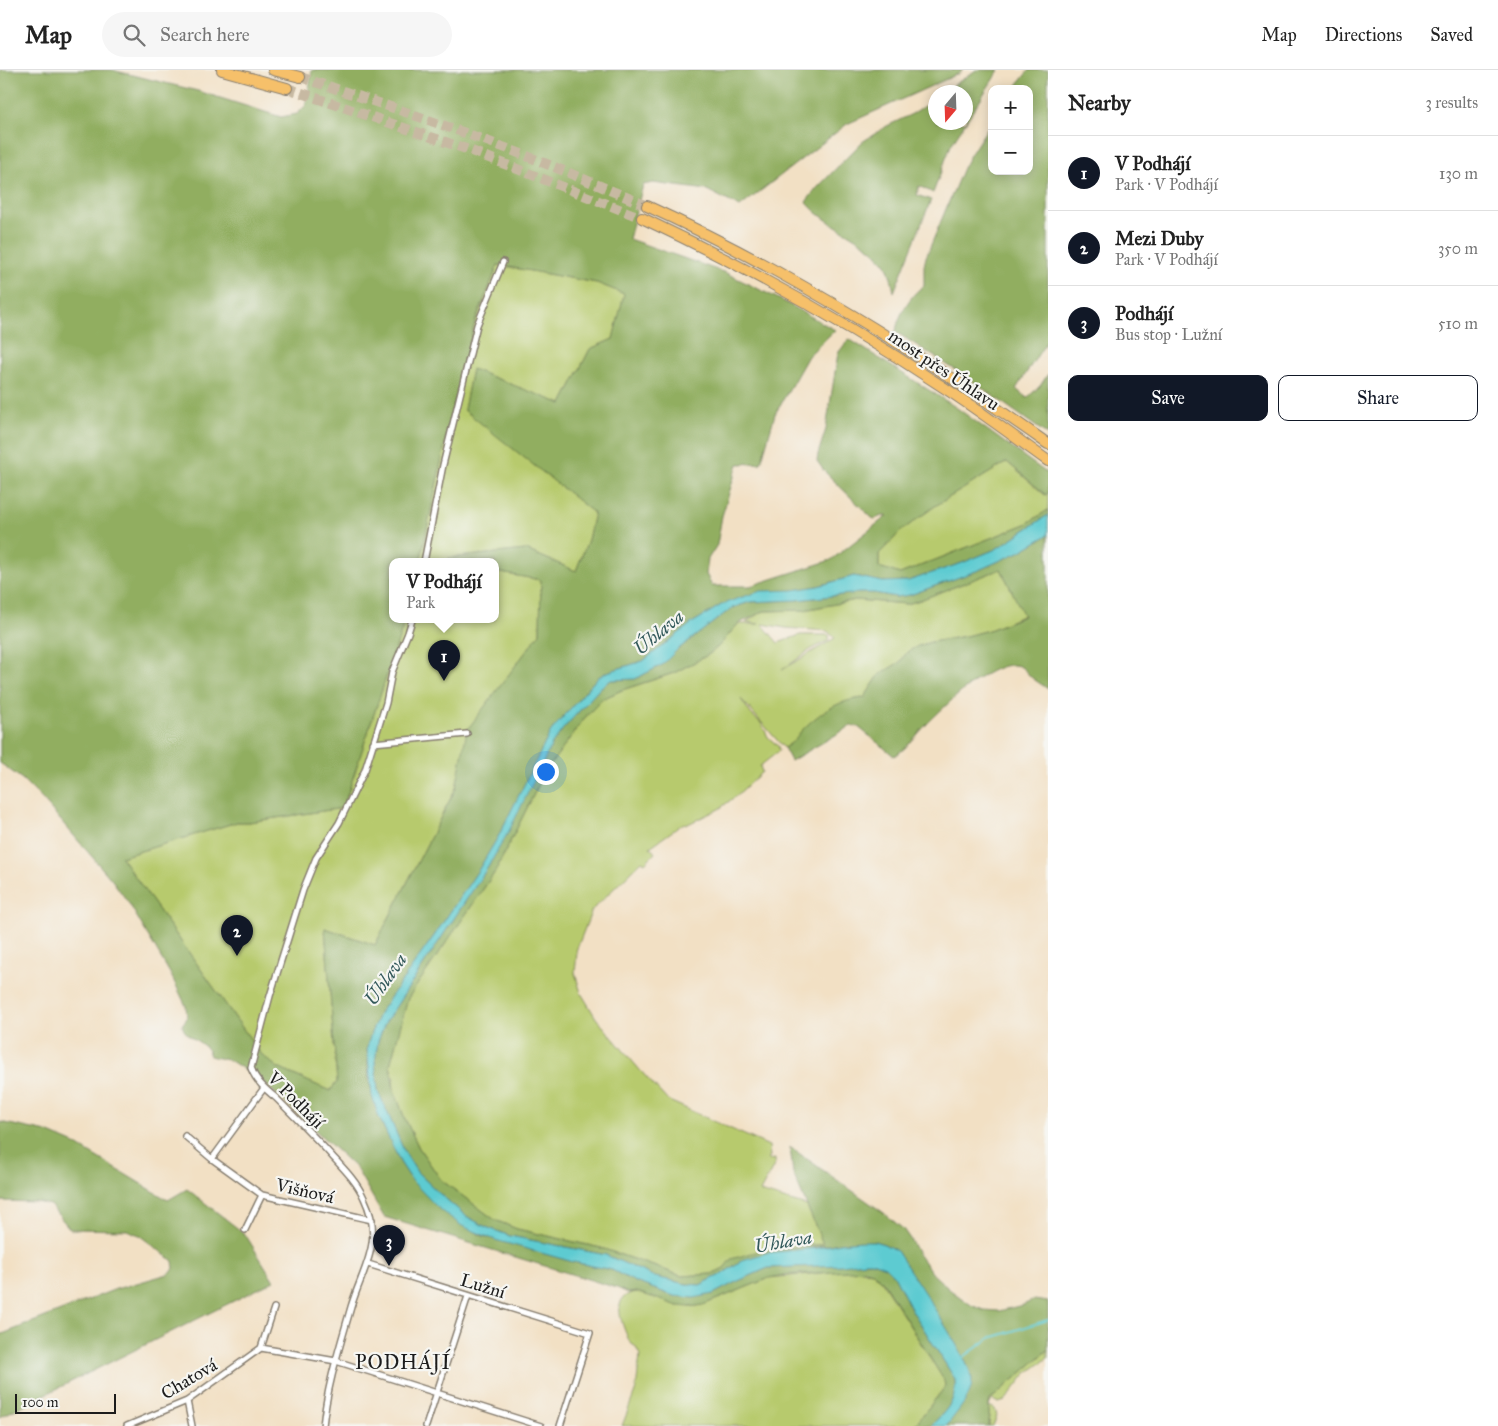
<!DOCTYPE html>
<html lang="en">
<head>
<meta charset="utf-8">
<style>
  :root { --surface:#fff; --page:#f6f6f6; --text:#222; --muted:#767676; --line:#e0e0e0; --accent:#111827 }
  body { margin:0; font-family:"IM FELL Great Primer",serif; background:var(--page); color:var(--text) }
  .controls { position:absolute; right:15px; top:15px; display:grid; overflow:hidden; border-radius:10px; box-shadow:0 2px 12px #0003 }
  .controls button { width:45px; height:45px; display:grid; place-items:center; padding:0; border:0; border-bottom:1px solid var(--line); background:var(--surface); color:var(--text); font:25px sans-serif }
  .compass { position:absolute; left:928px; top:15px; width:45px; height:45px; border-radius:50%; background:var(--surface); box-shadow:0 2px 12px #0003; rotate:199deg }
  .scale { position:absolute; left:15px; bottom:12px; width:101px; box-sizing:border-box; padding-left:5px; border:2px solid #1c1c1c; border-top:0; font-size:14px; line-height:18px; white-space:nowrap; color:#1c1c1c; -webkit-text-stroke:4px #f6f6f2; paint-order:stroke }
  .you { position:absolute; left:545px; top:701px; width:18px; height:18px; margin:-12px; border:4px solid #fff; border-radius:50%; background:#1a73e8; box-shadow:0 0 0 8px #1a73e833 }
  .badge { display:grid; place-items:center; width:32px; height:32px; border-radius:50%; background:var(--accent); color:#fff; font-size:16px; font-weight:700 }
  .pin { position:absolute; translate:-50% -41px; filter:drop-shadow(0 1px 2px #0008) }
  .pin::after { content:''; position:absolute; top:26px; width:18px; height:15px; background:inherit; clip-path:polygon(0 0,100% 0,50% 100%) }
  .popup { position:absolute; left:389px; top:488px; width:110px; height:65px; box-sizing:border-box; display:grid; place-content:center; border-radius:10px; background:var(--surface); filter:drop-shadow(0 1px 4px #0005); font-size:16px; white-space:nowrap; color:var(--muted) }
  .popup b { font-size:19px; color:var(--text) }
  .popup::after { content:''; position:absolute; left:50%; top:100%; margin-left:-10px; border:10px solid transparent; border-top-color:var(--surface) }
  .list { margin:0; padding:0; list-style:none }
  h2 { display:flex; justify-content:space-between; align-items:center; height:65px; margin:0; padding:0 20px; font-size:21px }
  h2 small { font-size:16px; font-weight:400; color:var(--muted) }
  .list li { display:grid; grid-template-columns:32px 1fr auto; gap:15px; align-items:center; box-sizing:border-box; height:75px; padding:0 20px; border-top:1px solid var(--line) }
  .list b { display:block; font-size:19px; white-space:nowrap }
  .list p { margin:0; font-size:16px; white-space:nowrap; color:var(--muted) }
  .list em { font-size:16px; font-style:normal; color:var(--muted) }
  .actions { display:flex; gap:10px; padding:15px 20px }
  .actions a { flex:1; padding:11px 0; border:1px solid var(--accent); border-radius:10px; text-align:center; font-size:18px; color:var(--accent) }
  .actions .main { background:var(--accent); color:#fff }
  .icon { flex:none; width:28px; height:28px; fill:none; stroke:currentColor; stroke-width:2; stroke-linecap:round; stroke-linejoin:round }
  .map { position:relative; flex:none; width:1048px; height:1356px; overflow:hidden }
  header { display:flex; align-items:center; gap:30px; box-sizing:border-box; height:70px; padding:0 25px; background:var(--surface); border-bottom:1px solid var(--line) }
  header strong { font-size:24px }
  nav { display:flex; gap:28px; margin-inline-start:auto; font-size:18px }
  .search { width:350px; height:45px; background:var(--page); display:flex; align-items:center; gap:12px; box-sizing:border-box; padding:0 18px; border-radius:28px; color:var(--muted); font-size:19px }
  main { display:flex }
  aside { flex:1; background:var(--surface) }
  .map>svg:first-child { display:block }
  .green { fill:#b7ca6d; stroke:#6a7344; fill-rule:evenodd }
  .forest { fill:#91ae60; stroke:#56653e; fill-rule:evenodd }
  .water { fill:#5dcbd1; stroke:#3c7476 }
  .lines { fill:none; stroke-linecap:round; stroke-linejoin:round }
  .stream { stroke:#5dcbd1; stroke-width:2 }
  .highway-tunnel { stroke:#c7b9a2; stroke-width:10; stroke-dasharray:10 5; stroke-linecap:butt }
  .street-casing { stroke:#877e70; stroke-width:8 }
  .highway-casing { stroke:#877e70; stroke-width:12 }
  .street { stroke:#fff; stroke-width:5 }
  .highway { stroke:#f6c06b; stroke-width:10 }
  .labels { text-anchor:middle; stroke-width:4.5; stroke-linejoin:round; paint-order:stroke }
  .street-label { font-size:18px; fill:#1c1c1c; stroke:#f6f6f2 }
  .water-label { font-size:19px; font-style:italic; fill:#33595b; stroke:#f6f6f2 }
  .quarter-label { font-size:20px; letter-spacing:1px; fill:#1c1c1c; stroke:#f6f6f2 }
</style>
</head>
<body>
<header>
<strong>Map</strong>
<div class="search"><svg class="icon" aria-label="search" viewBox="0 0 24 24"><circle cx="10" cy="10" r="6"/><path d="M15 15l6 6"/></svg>Search here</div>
<nav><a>Map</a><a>Directions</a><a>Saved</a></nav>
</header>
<main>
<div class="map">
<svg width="1048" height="1356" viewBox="0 0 1048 1356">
  <rect width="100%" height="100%" fill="#f6f6f2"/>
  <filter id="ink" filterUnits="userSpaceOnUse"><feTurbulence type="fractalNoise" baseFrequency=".02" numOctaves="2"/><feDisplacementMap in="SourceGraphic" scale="10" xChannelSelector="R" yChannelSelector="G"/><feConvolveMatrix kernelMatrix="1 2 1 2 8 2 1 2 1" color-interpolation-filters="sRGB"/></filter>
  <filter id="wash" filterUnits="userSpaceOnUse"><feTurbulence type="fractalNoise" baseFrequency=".0096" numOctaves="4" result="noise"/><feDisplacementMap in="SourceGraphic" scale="20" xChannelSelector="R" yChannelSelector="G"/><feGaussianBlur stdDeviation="1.12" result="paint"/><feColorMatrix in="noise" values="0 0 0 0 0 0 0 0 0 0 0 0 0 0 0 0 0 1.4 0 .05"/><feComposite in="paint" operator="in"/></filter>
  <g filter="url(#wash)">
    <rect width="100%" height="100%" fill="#f2e0c4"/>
    <path class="green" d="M 498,195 L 597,213 L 625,224 L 613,269 L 590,279 L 562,334 L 472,300 L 464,339 L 594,443 L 588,470 L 576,501 L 526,480 L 449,488 L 449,492 L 420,492 L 452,341 L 475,252 Z
      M 1007,392 L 1045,425 L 1048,423 L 1048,440 L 1026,454 L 900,504 L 879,497 L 879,484 L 901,461 L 935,436 Z
      M 1001,499 L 1024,545 L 992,559 L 966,566 L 931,572 L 918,576 L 907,582 L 900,592 L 880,604 L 864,628 L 855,629 L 803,659 L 796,670 L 784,678 L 741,629 L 751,644 L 761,653 L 768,667 L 778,676 L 779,681 L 760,696 L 762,702 L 736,726 L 719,739 L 686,755 L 684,753 L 650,777 L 655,783 L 645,793 L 642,791 L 592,840 L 576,881 L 577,882 L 575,903 L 581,923 L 596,948 L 639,999 L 667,1030 L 769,1076 L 770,1087 L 767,1090 L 775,1089 L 775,1094 L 760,1122 L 807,1136 L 823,1174 L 791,1177 L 724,1198 L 712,1204 L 682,1206 L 601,1178 L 517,1159 L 495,1150 L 441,1110 L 419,1078 L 405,1049 L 394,1020 L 393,1009 L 394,1009 L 392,1005 L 390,995 L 408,928 L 495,802 L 545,702 L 583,650 L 602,629 L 622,620 L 674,603 L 708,585 L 719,576 L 738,554 L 759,554 L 746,552 L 764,541 L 804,540 L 856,530 L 907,534 L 920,530 ZM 762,554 L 786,558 L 827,561 L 835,568 L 782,600 L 810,580 L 829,570 L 829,565 L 800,565 L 778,573 Z
      M 495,502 L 541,510 L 540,563 L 468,660 L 456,718 L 375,875 L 325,858 L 337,1012 L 330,1021 L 278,998 L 261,984 L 121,787 L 237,752 L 249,752 L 343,738 L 405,550 L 495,550 Z
      M 853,1200 L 873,1202 L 879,1207 L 944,1310 L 945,1317 L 914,1356 L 622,1356 L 636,1319 L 640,1285 L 635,1276 L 630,1273 C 623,1256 608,1226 636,1222 L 690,1237 L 703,1235 L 769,1208 Z
      M 1048,1280 L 1048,1288 L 1026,1304 L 1005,1331 L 999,1333 L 992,1330 L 989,1336 L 995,1339 L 997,1346 L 993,1356 L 989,1356 L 989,1334 L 990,1330 Z"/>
    <path class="forest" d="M 0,0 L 112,0 L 198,21 L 281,47 L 297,44 L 306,35 L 312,0 L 963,0 L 958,4 L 847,54 L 740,137 L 707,120 L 653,113 L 643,115 L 629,169 L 726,203 L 783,231 L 835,260 L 808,286 L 775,344 L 761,393 L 738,394 L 722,446 L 717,475 L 708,489 L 706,504 L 712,516 L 750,516 L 831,490 L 887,446 L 882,446 L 875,449 L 872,448 L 825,402 L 817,391 L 818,384 L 826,359 L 838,283 L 849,269 L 957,338 L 1048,404 L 1048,423 L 1046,425 L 1007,392 L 935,436 L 901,461 L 879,484 L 879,497 L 900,504 L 1026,454 L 1048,440 L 1048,445 L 996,479 L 962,493 L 908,511 L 883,512 L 854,506 L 818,516 L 723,534 L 692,553 L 643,591 L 607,602 L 597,608 L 551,661 L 498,767 L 479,799 L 434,866 L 380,942 L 371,963 L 367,978 L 369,1010 L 378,1045 L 400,1092 L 413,1112 L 418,1117 L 480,1165 L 573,1192 L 612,1200 L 635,1212 L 674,1226 L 713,1224 L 736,1212 L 768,1198 L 872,1192 L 885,1197 L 895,1207 L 910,1237 L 955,1309 C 957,1332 946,1340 931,1356 L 914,1356 L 945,1317 L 944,1310 L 883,1212 L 873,1202 L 865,1200 L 785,1205 L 769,1208 L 703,1235 L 690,1237 L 678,1236 L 637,1222 L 628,1223 L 617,1218 L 384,1147 L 356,1098 L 262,1011 L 231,991 L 210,986 C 207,970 185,970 182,955 L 187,948 L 186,936 L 171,905 L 130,835 L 112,810 L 44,731 L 22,709 L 0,693 ZM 498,195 L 597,213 L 624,224 L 613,269 L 590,279 L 562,334 L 472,299 L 464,340 L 594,443 L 588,470 L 576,501 L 526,480 L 449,488 L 449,492 L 495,492 L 495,502 L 541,510 L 540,563 L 467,660 L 456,718 L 375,875 L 325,858 L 337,1012 L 330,1021 L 278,998 L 261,984 L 121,787 L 237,752 L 249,752 L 343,738 L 405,550 L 393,550 L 393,492 L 420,492 L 452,341 L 475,252 Z
      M 976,0 L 999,0 L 951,75 L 933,123 L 919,116 L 917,125 L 931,130 L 894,222 C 892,213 890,200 885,193 C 864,166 828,158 806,132 L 816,119 L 862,72 L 887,56 L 912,44 L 935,29 L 936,52 L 966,52 L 966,22 L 944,22 Z
      M 1029,0 L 1048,0 L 1048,269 L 1016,319 L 1027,328 L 1040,316 L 1048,304 L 1048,365 L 968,308 L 896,262 C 897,248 911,223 924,216 L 924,196 L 926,187 L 963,98 L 970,85 L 992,51 L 992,101 L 1029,101 L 1029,19 L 1014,19 Z
      M 1048,465 L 1048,619 C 1043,615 1037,612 1032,608 C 1028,605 1025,599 1021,597 C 996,584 943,638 927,654 C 916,665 907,679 894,686 L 857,656 L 851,656 L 791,691 L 784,678 C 797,670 795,667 804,658 C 822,641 839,630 864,628 L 880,604 L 900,592 L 907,582 L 918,576 L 931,572 L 966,566 L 992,559 L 1024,546 L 1001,499 L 920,530 L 907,534 L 856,530 L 804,540 L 764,541 L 738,554 L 719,576 L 708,585 L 674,603 L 622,620 L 602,629 L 583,650 L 545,702 L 495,802 L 408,928 L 390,995 L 394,1020 L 405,1049 L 419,1078 L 441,1110 L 495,1150 L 517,1159 L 601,1178 L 682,1206 L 712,1204 L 724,1198 L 731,1189 L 759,1181 L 823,1174 L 793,1103 L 790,1077 L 884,1143 L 903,1159 L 910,1169 L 918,1184 L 933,1204 L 949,1219 L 971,1235 L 983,1240 L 999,1241 L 1023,1235 L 1034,1230 L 1048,1232 L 1048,1280 L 990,1330 L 989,1334 L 989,1356 L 946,1356 L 972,1309 L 968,1297 L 951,1266 L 897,1181 L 884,1174 L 874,1171 L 840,1173 L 742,1190 L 724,1203 L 700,1215 L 686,1214 L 655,1207 L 606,1185 L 510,1166 L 486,1157 L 466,1146 L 440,1124 L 417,1102 L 405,1083 L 378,1021 L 375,992 L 378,971 L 385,953 L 488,797 L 508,761 L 552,674 L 563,659 L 601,617 L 611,610 L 635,609 L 662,595 L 677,580 L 732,538 L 750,532 L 797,530 L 859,523 L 874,523 L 896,527 L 910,525 L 979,500 L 1019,482 Z
      M 0,1052 L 47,1062 L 75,1074 L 168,1130 L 187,1119 L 245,1164 L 274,1211 L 0,1347 L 0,1265 L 116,1219 L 168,1204 L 174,1199 L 173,1191 L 139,1165 L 127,1160 L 70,1159 L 50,1135 L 36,1132 L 0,1131 Z"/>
    <path class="water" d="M 1048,445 L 1048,465 L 1019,482 L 979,500 L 910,525 L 896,527 L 874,523 L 859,523 L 797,530 L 750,532 L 732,538 L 677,580 L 662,595 L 635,609 L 611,610 L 601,617 L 563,659 L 552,674 L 509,761 L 488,797 L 385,953 L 378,971 L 375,992 L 378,1021 L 405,1083 L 417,1102 L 440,1124 L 466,1146 L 486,1157 L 510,1166 L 606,1185 L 655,1207 L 686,1214 L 700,1215 L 724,1203 L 742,1190 L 766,1183 L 817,1178 L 840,1173 L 861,1171 L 874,1171 L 884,1174 L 897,1181 C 911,1203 971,1290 972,1310 C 972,1327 958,1340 949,1353 L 946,1356 L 931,1356 C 946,1340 957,1332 955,1309 L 910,1237 L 895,1207 L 885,1197 L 872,1192 L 864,1192 L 842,1195 L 768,1198 L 736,1212 L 713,1224 L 694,1228 L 674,1226 L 635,1212 L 612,1200 L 573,1192 L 495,1170 L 462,1156 L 437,1137 L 413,1112 L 400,1092 L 378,1045 L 372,1026 L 367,978 L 371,963 L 380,942 L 434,866 L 479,799 L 498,767 L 551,661 L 597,608 L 607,602 L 643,591 L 692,553 L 723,534 L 739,528 L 761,521 L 793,520 L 818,516 L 854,506 L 883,512 L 908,511 L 962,493 L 996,479 Z"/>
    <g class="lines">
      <path class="stream" d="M 962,1288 L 990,1268 L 1048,1250"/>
    </g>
  </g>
  <g filter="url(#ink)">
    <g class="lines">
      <path class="highway-tunnel" d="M 300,7 C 358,26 416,45 473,66 C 532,87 589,111 647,136
        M 287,18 L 469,80 L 642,148"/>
      <defs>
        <path id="street" d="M 424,492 L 443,395 L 477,255 L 503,192
          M 373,673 L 467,664
          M 185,1066 L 212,1089 L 262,1125 L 372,1150
          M 212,1089 L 264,1018
          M 245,1160 L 262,1125
          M 368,1194 L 590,1263 L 560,1356
          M 274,1238 L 261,1278 L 336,1291 L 541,1356
          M 187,1331 L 192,1356
          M 127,1356 L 187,1331 L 261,1278
          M 323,1356 C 327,1316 340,1276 351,1237 C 363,1197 385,1172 364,1128 C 357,1112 344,1099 332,1086 C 314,1066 295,1047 276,1028 C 265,1019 256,1011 251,998 L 270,926 L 303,820 L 316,788 L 339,753 L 365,700 L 386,633 L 392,602 L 408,563 L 412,550
          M 426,1356 L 468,1226"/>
        <path id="highway" d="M 222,0 L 287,18
          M 273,0 L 300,7
          M 647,136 C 789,201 921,284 1048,374
          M 642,148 C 746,197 847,253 943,317 C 979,340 1013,366 1048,391"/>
      </defs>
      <use href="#street" class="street-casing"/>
      <use href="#highway" class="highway-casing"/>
      <use href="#street" class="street"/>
      <use href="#highway" class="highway"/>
    </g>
  </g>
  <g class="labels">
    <g class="street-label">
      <text transform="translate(944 300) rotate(34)" y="6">most přes Úhlavu</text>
      <text transform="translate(296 1030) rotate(45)" y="6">V Podhájí</text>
      <text transform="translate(305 1121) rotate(13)" y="6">Višňová</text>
      <text transform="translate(483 1216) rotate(17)" y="6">Lužní</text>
      <text transform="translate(189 1309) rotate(-31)" y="6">Chatová</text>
    </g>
    <g class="water-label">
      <text transform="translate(658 562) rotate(-40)" y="7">Úhlava</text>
      <text transform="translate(385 909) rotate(-55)" y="7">Úhlava</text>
      <text transform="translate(783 1171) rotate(-10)" y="7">Úhlava</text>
    </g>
    <g class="quarter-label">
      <text x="403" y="1299">PODHÁJÍ</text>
    </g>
  </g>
</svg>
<div class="controls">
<button>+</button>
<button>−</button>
</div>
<svg class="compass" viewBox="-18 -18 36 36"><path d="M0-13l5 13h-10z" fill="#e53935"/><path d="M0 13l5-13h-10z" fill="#767676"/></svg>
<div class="scale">100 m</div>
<div class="you"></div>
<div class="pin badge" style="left:444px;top:611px">1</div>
<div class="popup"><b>V Podhájí</b>Park</div>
<div class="pin badge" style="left:237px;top:886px">2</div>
<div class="pin badge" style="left:389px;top:1196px">3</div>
</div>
<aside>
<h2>Nearby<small>3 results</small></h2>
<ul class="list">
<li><span class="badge">1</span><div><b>V Podhájí</b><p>Park · V Podhájí</p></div><em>130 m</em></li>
<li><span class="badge">2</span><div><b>Mezi Duby</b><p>Park · V Podhájí</p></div><em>350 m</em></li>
<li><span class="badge">3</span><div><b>Podhájí</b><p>Bus stop · Lužní</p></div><em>510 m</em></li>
</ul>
<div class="actions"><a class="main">Save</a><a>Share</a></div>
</aside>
</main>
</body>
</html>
